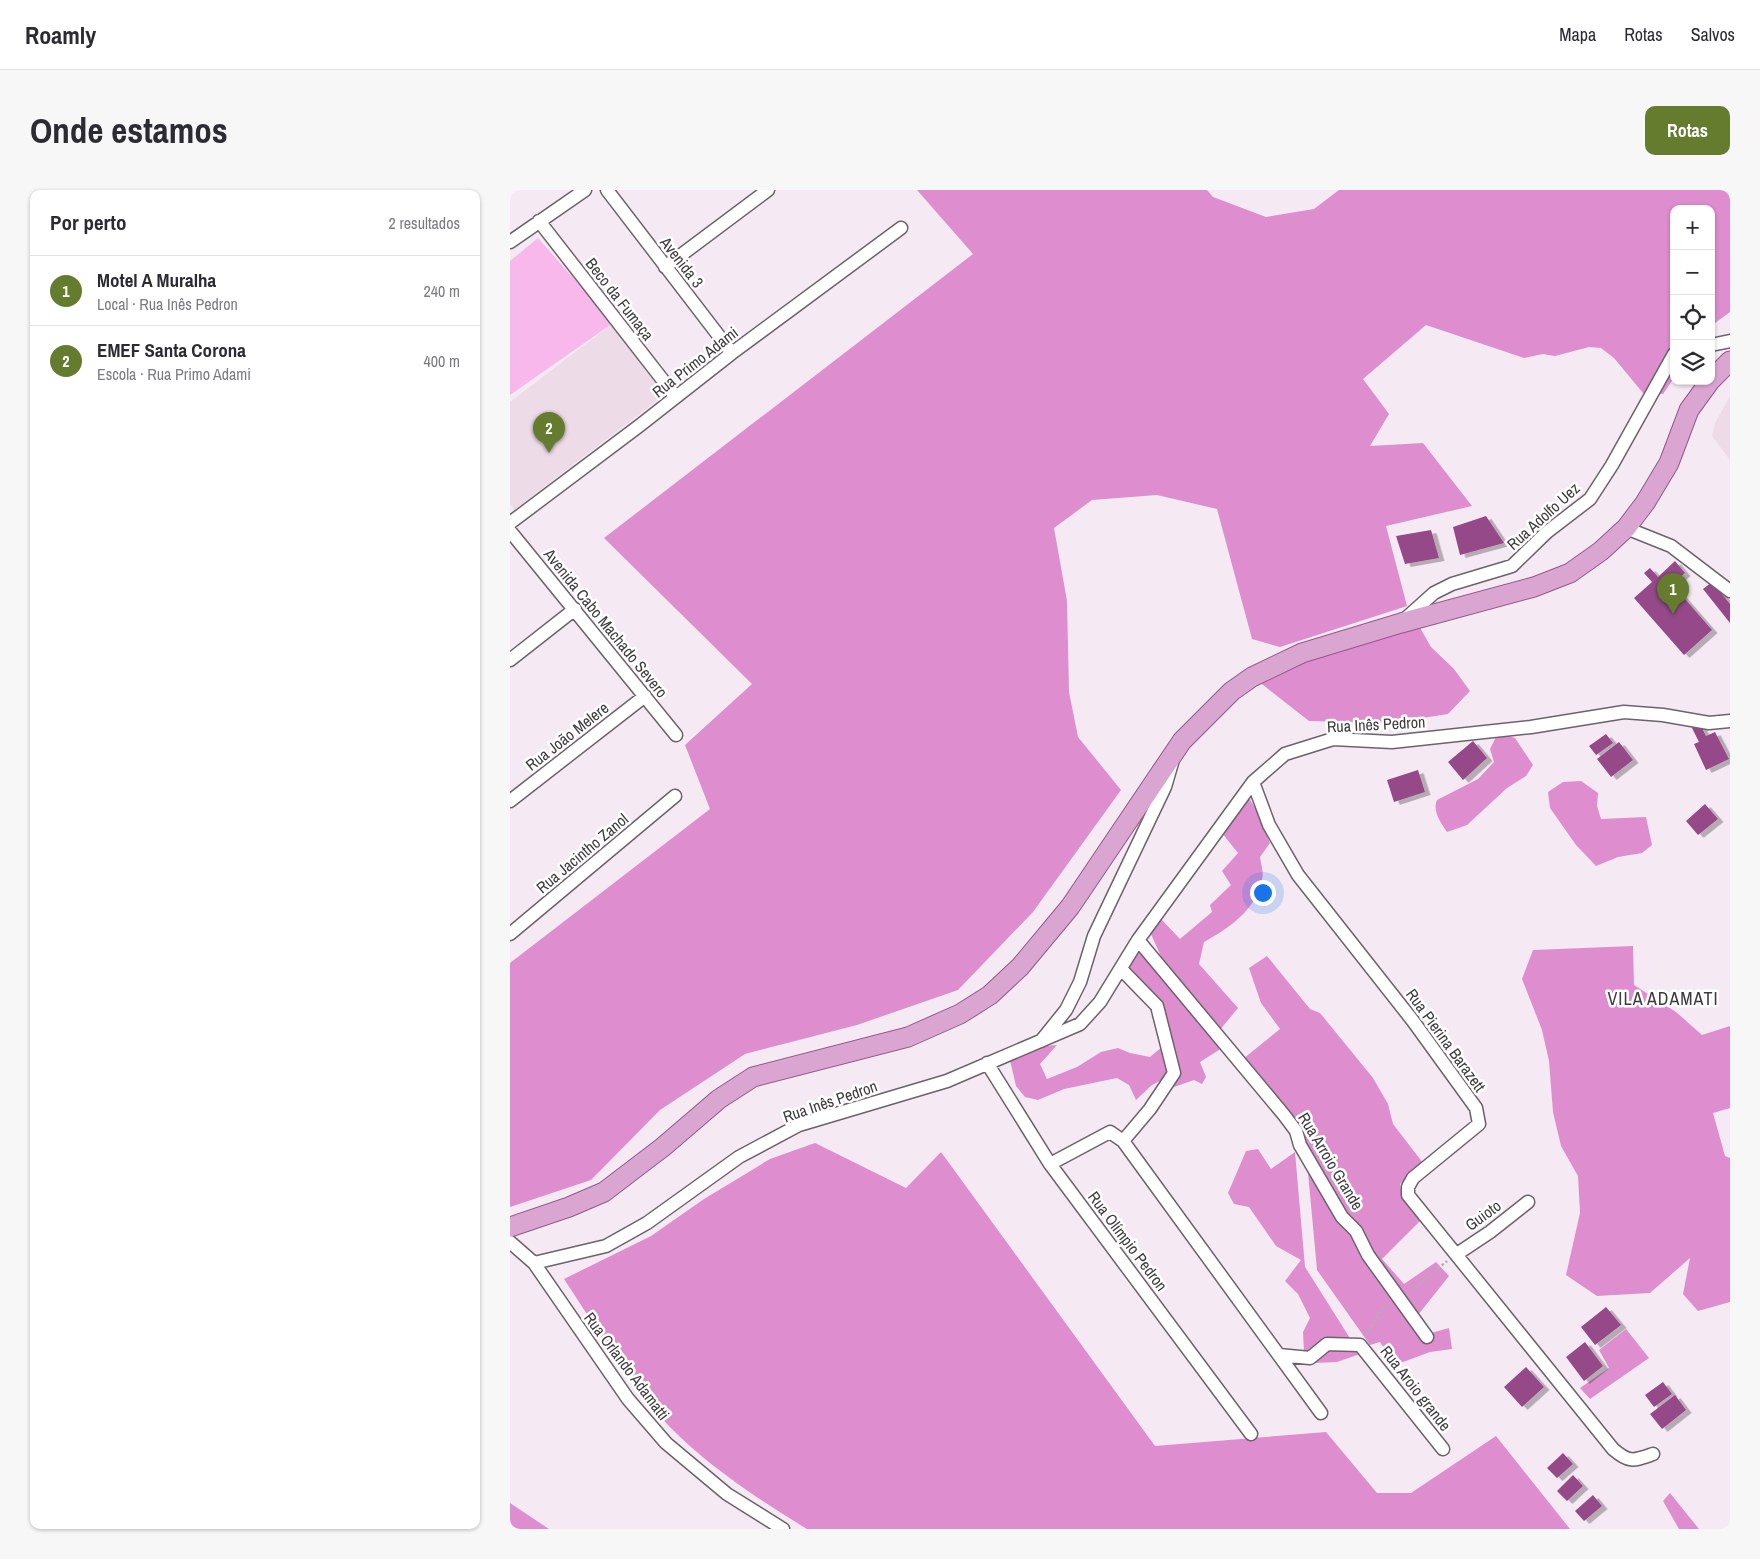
<!DOCTYPE html>
<html lang="pt">
<head>
<meta charset="utf-8">
<style>
  :root { --surface:#fff; --page:#f7f7f7; --text:#2b2b33; --muted:#7c7c81; --line:#e1e1e2; --accent:#657c2e }
  body { margin:0; font-family:"Archivo Narrow",sans-serif; background:var(--page); color:var(--text) }
  .controls { position:absolute; right:15px; top:15px; display:grid; overflow:hidden; border-radius:10px; box-shadow:0 1px 4px #0004 }
  .controls button { width:45px; height:45px; display:grid; place-items:center; padding:0; border:0; border-bottom:1px solid var(--line); background:var(--surface); color:var(--text); font:25px sans-serif }
  .you { position:absolute; left:752px; top:702px; width:18px; height:18px; margin:-12px; border:4px solid #fff; border-radius:50%; background:#1a73e8; box-shadow:0 0 0 8px #1a73e833 }
  .badge { display:grid; place-items:center; width:32px; height:32px; border-radius:50%; background:var(--accent); color:#fff; font-size:16px; font-weight:700 }
  .pin { position:absolute; translate:-50% -41px; filter:drop-shadow(0 1px 2px #0008) }
  .pin::after { content:''; position:absolute; top:26px; width:18px; height:15px; background:inherit; clip-path:polygon(0 0,100% 0,50% 100%) }
  .list { margin:0; padding:0; list-style:none }
  h2 { display:flex; justify-content:space-between; align-items:center; height:65px; margin:0; padding:0 20px; font-size:21px }
  h2 small { font-size:16px; font-weight:400; color:var(--muted) }
  .list li { display:grid; grid-template-columns:32px 1fr auto; gap:15px; align-items:center; box-sizing:border-box; height:70px; padding:0 20px; border-top:1px solid var(--line) }
  .list b { display:block; font-size:19px; white-space:nowrap }
  .list p { margin:0; font-size:16px; white-space:nowrap; color:var(--muted) }
  .list em { font-size:16px; font-style:normal; color:var(--muted) }
  .icon { flex:none; width:28px; height:28px; fill:none; stroke:currentColor; stroke-width:2; stroke-linecap:round; stroke-linejoin:round }
  .map { position:relative; flex:none; width:1220px; height:1339px; overflow:hidden; border-radius:10px }
  header { display:flex; align-items:center; gap:30px; box-sizing:border-box; height:70px; padding:0 25px; background:var(--surface); border-bottom:1px solid var(--line) }
  header strong { font-size:24px }
  nav { display:flex; gap:28px; margin-inline-start:auto; font-size:18px }
  .intro { display:flex; align-items:center; justify-content:space-between; box-sizing:border-box; height:120px; padding:0 30px }
  h1 { margin:0; font-size:35px }
  .button { padding:12px 22px; border-radius:10px; background:var(--accent); color:#fff; font-size:18px; font-weight:700 }
  main { display:flex; gap:30px; padding:0 30px }
  aside { flex:1; background:var(--surface); border-radius:10px; box-shadow:0 1px 4px #0004 }
  .map>svg:first-child { display:block }
  .built { fill:#eddbe8 }
  .green { fill:#f8b8eb }
  .forest { fill:#de8dcf }
  .building { fill:#954a89; filter:url(#shadow) }
  .lines { fill:none; stroke-linecap:round; stroke-linejoin:round }
  .minor-casing { stroke:#6c636a; stroke-width:15 }
  .primary-casing { stroke:#935989; stroke-width:21 }
  .path { stroke:#b4acb3; stroke-width:2.5; stroke-dasharray:2.5 2.5; stroke-linecap:butt }
  .minor { stroke:#fff; stroke-width:12 }
  .primary { stroke:#daa6d1; stroke-width:19 }
  .labels { text-anchor:middle; stroke-width:5; stroke-linejoin:round; paint-order:stroke }
  .street-label { font-size:16px; fill:#3e3a3d; stroke:#fff }
  .neighbourhood-label { font-size:18px; letter-spacing:1px; fill:#3e3a3d; stroke:#fff }
</style>
</head>
<body>
<header>
<strong>Roamly</strong>
<nav><a>Mapa</a><a>Rotas</a><a>Salvos</a></nav>
</header>
<div class="intro"><h1>Onde estamos</h1><a class="button">Rotas</a></div>
<main>
<aside>
<h2>Por perto<small>2 resultados</small></h2>
<ul class="list">
<li><span class="badge">1</span><div><b>Motel A Muralha</b><p>Local · Rua Inês Pedron</p></div><em>240 m</em></li>
<li><span class="badge">2</span><div><b>EMEF Santa Corona</b><p>Escola · Rua Primo Adami</p></div><em>400 m</em></li>
</ul>
</aside>
<div class="map">
<svg width="1220" height="1339" viewBox="0 0 1220 1339">
  <defs>
    <filter id="shadow"><feDropShadow dx="5.5" dy="3" stdDeviation="0" flood-color="#0004"/></filter>
  </defs>
  <rect width="100%" height="100%" fill="#f5eaf3"/>
  <path class="built" d="M 103,133 L 157,203 L 4,320 L 0,314 L 0,212 Z
    M 1220,206 L 1220,270 L 1202,246 L 1205,233 Z"/>
  <path class="green" d="M 28,48 L 103,133 L 0,205 L 0,71 Z"/>
  <path class="forest" d="M 407,0 L 697,0 L 703,7 L 756,27 L 804,19 L 829,0 L 1220,0 L 1220,122 L 1201,136 L 1201,19 L 1164,19 L 1164,188 L 1153,204 L 1133,203 L 1104,168 L 1091,158 L 1079,157 L 1045,166 L 1033,164 L 1014,168 L 916,135 L 853,189 L 879,224 L 860,256 L 913,253 L 962,316 L 876,336 L 897,416 L 770,457 L 742,449 L 707,319 L 647,305 L 582,310 L 544,338 L 557,411 L 559,502 L 568,547 L 611,600 L 523,722 L 448,800 L 347,835 L 235,864 L 150,920 L 81,990 L 0,1017 L 0,773 L 200,619 L 175,555 L 242,494 L 94,348 L 463,64 Z
    M 909,436 L 921,457 L 944,479 L 960,501 L 938,524 L 880,533 L 799,531 L 748,491 L 789,472 Z
    M 988,543 L 1005,548 L 1023,575 L 1016,586 L 997,598 L 957,635 L 937,642 C 931,633 922,621 927,610 L 968,589 L 984,572 L 980,559 Z
    M 1071,591 L 1088,603 L 1087,616 L 1091,629 L 1136,627 L 1142,655 L 1132,663 L 1108,667 L 1086,676 L 1066,655 L 1040,618 L 1038,602 L 1053,592 Z
    M 739,608 L 747,621 L 760,653 L 750,667 C 751,674 754,683 752,690 C 746,720 719,738 694,752 L 689,774 L 728,818 L 709,841 L 658,782 L 640,742 L 651,729 L 670,749 L 702,722 L 700,715 L 721,695 L 712,681 L 728,663 L 712,643 Z
    M 1123,756 L 1124,795 L 1166,822 L 1192,845 L 1220,836 L 1220,918 L 1203,923 L 1215,966 L 1220,968 L 1220,1112 L 1188,1121 L 1173,1104 L 1180,1068 L 1140,1103 L 1087,1106 L 1056,1085 L 1070,1023 L 1068,986 L 1051,956 L 1043,922 L 1039,871 L 1032,840 L 1012,789 L 1023,760 Z
    M 627,758 L 712,855 L 709,860 L 690,872 L 696,887 L 692,894 L 684,890 L 664,897 L 660,886 L 642,895 L 626,910 L 619,895 L 607,888 L 554,899 L 528,910 L 515,907 L 506,896 L 499,866 L 535,856 L 547,855 L 530,874 L 537,889 L 567,877 L 591,862 L 608,858 L 620,863 L 640,867 L 659,851 L 652,832 L 616,776 Z
    M 757,766 L 800,819 L 810,823 L 863,888 L 878,914 L 883,934 L 913,973 L 890,994 L 892,1006 L 911,1030 L 872,1069 L 894,1094 L 926,1072 L 939,1086 L 908,1125 L 921,1143 L 939,1138 L 942,1159 L 920,1162 L 885,1175 L 870,1152 L 860,1155 L 807,1080 L 794,939 L 733,869 L 770,839 L 751,813 L 739,778 Z
    M 305,953 L 396,998 L 431,962 L 645,1256 L 816,1242 L 867,1303 L 901,1303 L 986,1246 L 1060,1339 L 297,1339 C 237,1302 177,1263 133,1206 C 104,1169 80,1128 54,1089 L 141,1046 L 194,1009 L 260,969 Z
    M 748,959 L 761,979 L 785,962 L 795,1077 L 850,1164 L 827,1172 L 804,1173 L 794,1162 L 793,1142 L 800,1128 L 788,1104 L 775,1091 L 791,1070 L 766,1056 L 739,1017 L 724,1014 L 718,1003 L 736,961 Z
    M 1116,1139 L 1139,1168 L 1080,1209 L 1070,1198 L 1099,1178 L 1089,1160 Z
    M 1160,1303 L 1189,1339 L 1169,1339 L 1153,1311 Z
    M 0,1313 L 39,1339 L 0,1339 Z"/>
  <path class="building" d="M 976,326 L 994,353 L 950,365 L 943,337 Z
    M 921,340 L 929,368 L 895,374 L 886,346 Z
    M 1165,371 L 1175,383 L 1162,394 L 1202,440 L 1174,465 L 1124,408 L 1142,392 L 1134,383 L 1140,378 L 1148,387 Z
    M 1202,392 L 1220,414 L 1220,433 L 1193,399 Z
    M 1190,534 L 1196,546 L 1205,542 L 1219,569 L 1196,580 L 1184,554 L 1189,552 L 1182,538 Z
    M 1096,544 L 1103,553 L 1086,565 L 1079,556 Z
    M 963,551 L 977,568 L 953,590 L 938,572 Z
    M 1109,552 L 1123,570 L 1101,587 L 1087,569 Z
    M 908,580 L 915,602 L 884,612 L 877,590 Z
    M 1195,614 L 1208,629 L 1188,645 L 1176,631 Z
    M 1096,1117 L 1111,1135 L 1085,1155 L 1071,1137 Z
    M 1075,1152 L 1093,1176 L 1074,1191 L 1056,1167 Z
    M 1016,1177 L 1034,1197 L 1012,1217 L 994,1197 Z
    M 1153,1192 L 1162,1204 L 1144,1217 L 1135,1205 Z
    M 1165,1205 L 1176,1220 L 1152,1239 L 1140,1224 Z
    M 1053,1263 L 1063,1274 L 1047,1288 L 1037,1278 Z
    M 1063,1285 L 1073,1296 L 1057,1311 L 1047,1301 Z
    M 1083,1305 L 1092,1316 L 1074,1331 L 1065,1321 Z"/>
  <g class="lines">
    <defs>
      <path id="minor" d="M 97,0 L 222,163
        M 29,31 L 166,207
        M 0,52 L 75,0
        M 155,77 L 258,0
        M 1201,155 L 1220,151
        M 0,333 L 129,236 L 222,163 L 391,38
        M 1116,338 L 1161,356 L 1220,401
        M 0,341 L 166,545
        M 895,429 L 924,403 L 942,394 L 1002,376 L 1037,342 L 1080,309 L 1102,275 L 1164,164
        M 0,470 L 65,419
        M 743,592 L 759,635 L 788,685 L 903,831 L 966,918 L 969,934 L 903,988 L 898,997 L 898,1005 L 1103,1259 C 1119,1273 1123,1271 1143,1264
        M 0,611 L 135,506
        M 0,744 L 165,606
        M 628,750 L 774,925 L 786,941 L 790,955 L 832,1027 L 846,1041 L 858,1065 L 917,1147
        M 611,779 L 647,816 L 664,883 L 640,919 L 613,951
        M 531,851 L 556,820 L 570,792 L 584,746 L 655,597 L 662,573
        M 477,873 L 540,974 L 741,1244
        M 540,974 L 600,942 L 613,951 L 811,1223
        M 0,1052 L 24,1073 L 118,1209 L 156,1253 L 217,1304 L 273,1339
        M 947,1064 L 980,1042 L 1018,1012
        M 24,1073 L 96,1056 L 137,1033 L 229,967 L 289,935 L 437,891 L 570,834 L 590,812 L 628,750 L 743,592 L 775,564 L 823,549 L 882,552 L 1021,537 L 1114,522 L 1153,525 L 1199,533 L 1220,531
        M 769,1165 L 800,1168 L 817,1154 L 850,1155 L 933,1259"/>
      <path id="primary" d="M 1201,190 L 1220,171
        M 0,1037 L 59,1017 L 94,1002 L 153,957 L 209,909 L 243,887 L 398,847 L 450,824 L 480,805 L 510,777 L 560,717 L 672,551 L 722,501 L 742,487 L 792,463 L 891,433 L 1024,397 L 1060,383 L 1091,361 L 1116,338 L 1135,313 L 1159,273 L 1179,220 L 1200,191"/>
    </defs>
    <use href="#minor" class="minor-casing"/>
    <use href="#primary" class="primary-casing"/>
    <path class="path" d="M 901,1101 L 937,1071
      M 856,1145 L 874,1116 L 879,1114"/>
    <use href="#minor" class="minor"/>
    <use href="#primary" class="primary"/>
  </g>
  <g class="labels">
    <g class="street-label">
      <text transform="translate(172 72) rotate(52)" y="6">Avenida 3</text>
      <text transform="translate(110 109) rotate(52)" y="6">Beco da Fumaça</text>
      <text transform="translate(185 172) rotate(-38)" y="6">Rua Primo Adami</text>
      <text transform="translate(1033 326) rotate(-42)" y="6">Rua Adolfo Uez</text>
      <text transform="translate(96 433) rotate(51)" y="6">Avenida Cabo Machado Severo</text>
      <text transform="translate(866 534) rotate(-3)" y="6">Rua Inês Pedron</text>
      <text transform="translate(57 546) rotate(-38)" y="6">Rua João Melere</text>
      <text transform="translate(72 663) rotate(-40)" y="6">Rua Jacintho Zanol</text>
      <text transform="translate(936 850) rotate(54)" y="6">Rua Pierina Barazett</text>
      <text transform="translate(320 911) rotate(-19)" y="6">Rua Inês Pedron</text>
      <text transform="translate(821 971) rotate(59)" y="6">Rua Arroio Grande</text>
      <text transform="translate(973 1025) rotate(-36)" y="6">Guioto</text>
      <text transform="translate(618 1051) rotate(53)" y="6">Rua Olímpio Pedron</text>
      <text transform="translate(117 1176) rotate(53)" y="6">Rua Orlando Adamatti</text>
      <text transform="translate(906 1198) rotate(52)" y="6">Rua Aroio grande</text>
    </g>
    <g class="neighbourhood-label">
      <text x="1153" y="815">VILA ADAMATI</text>
    </g>
  </g>
</svg>
<div class="controls">
<button>+</button>
<button>−</button>
<button><svg class="icon" aria-label="locate" viewBox="0 0 24 24"><circle cx="12" cy="12" r="6"/><path d="M12 2v4M12 18v4M2 12h4M18 12h4"/></svg></button>
<button><svg class="icon" aria-label="layers" viewBox="0 0 24 24"><path d="M12 4l9 5-9 5-9-5zM3 14l9 5 9-5"/></svg></button>
</div>
<div class="you"></div>
<div class="pin badge" style="left:1163px;top:424px">1</div>
<div class="pin badge" style="left:39px;top:263px">2</div>
</div>
</main>
</body>
</html>
